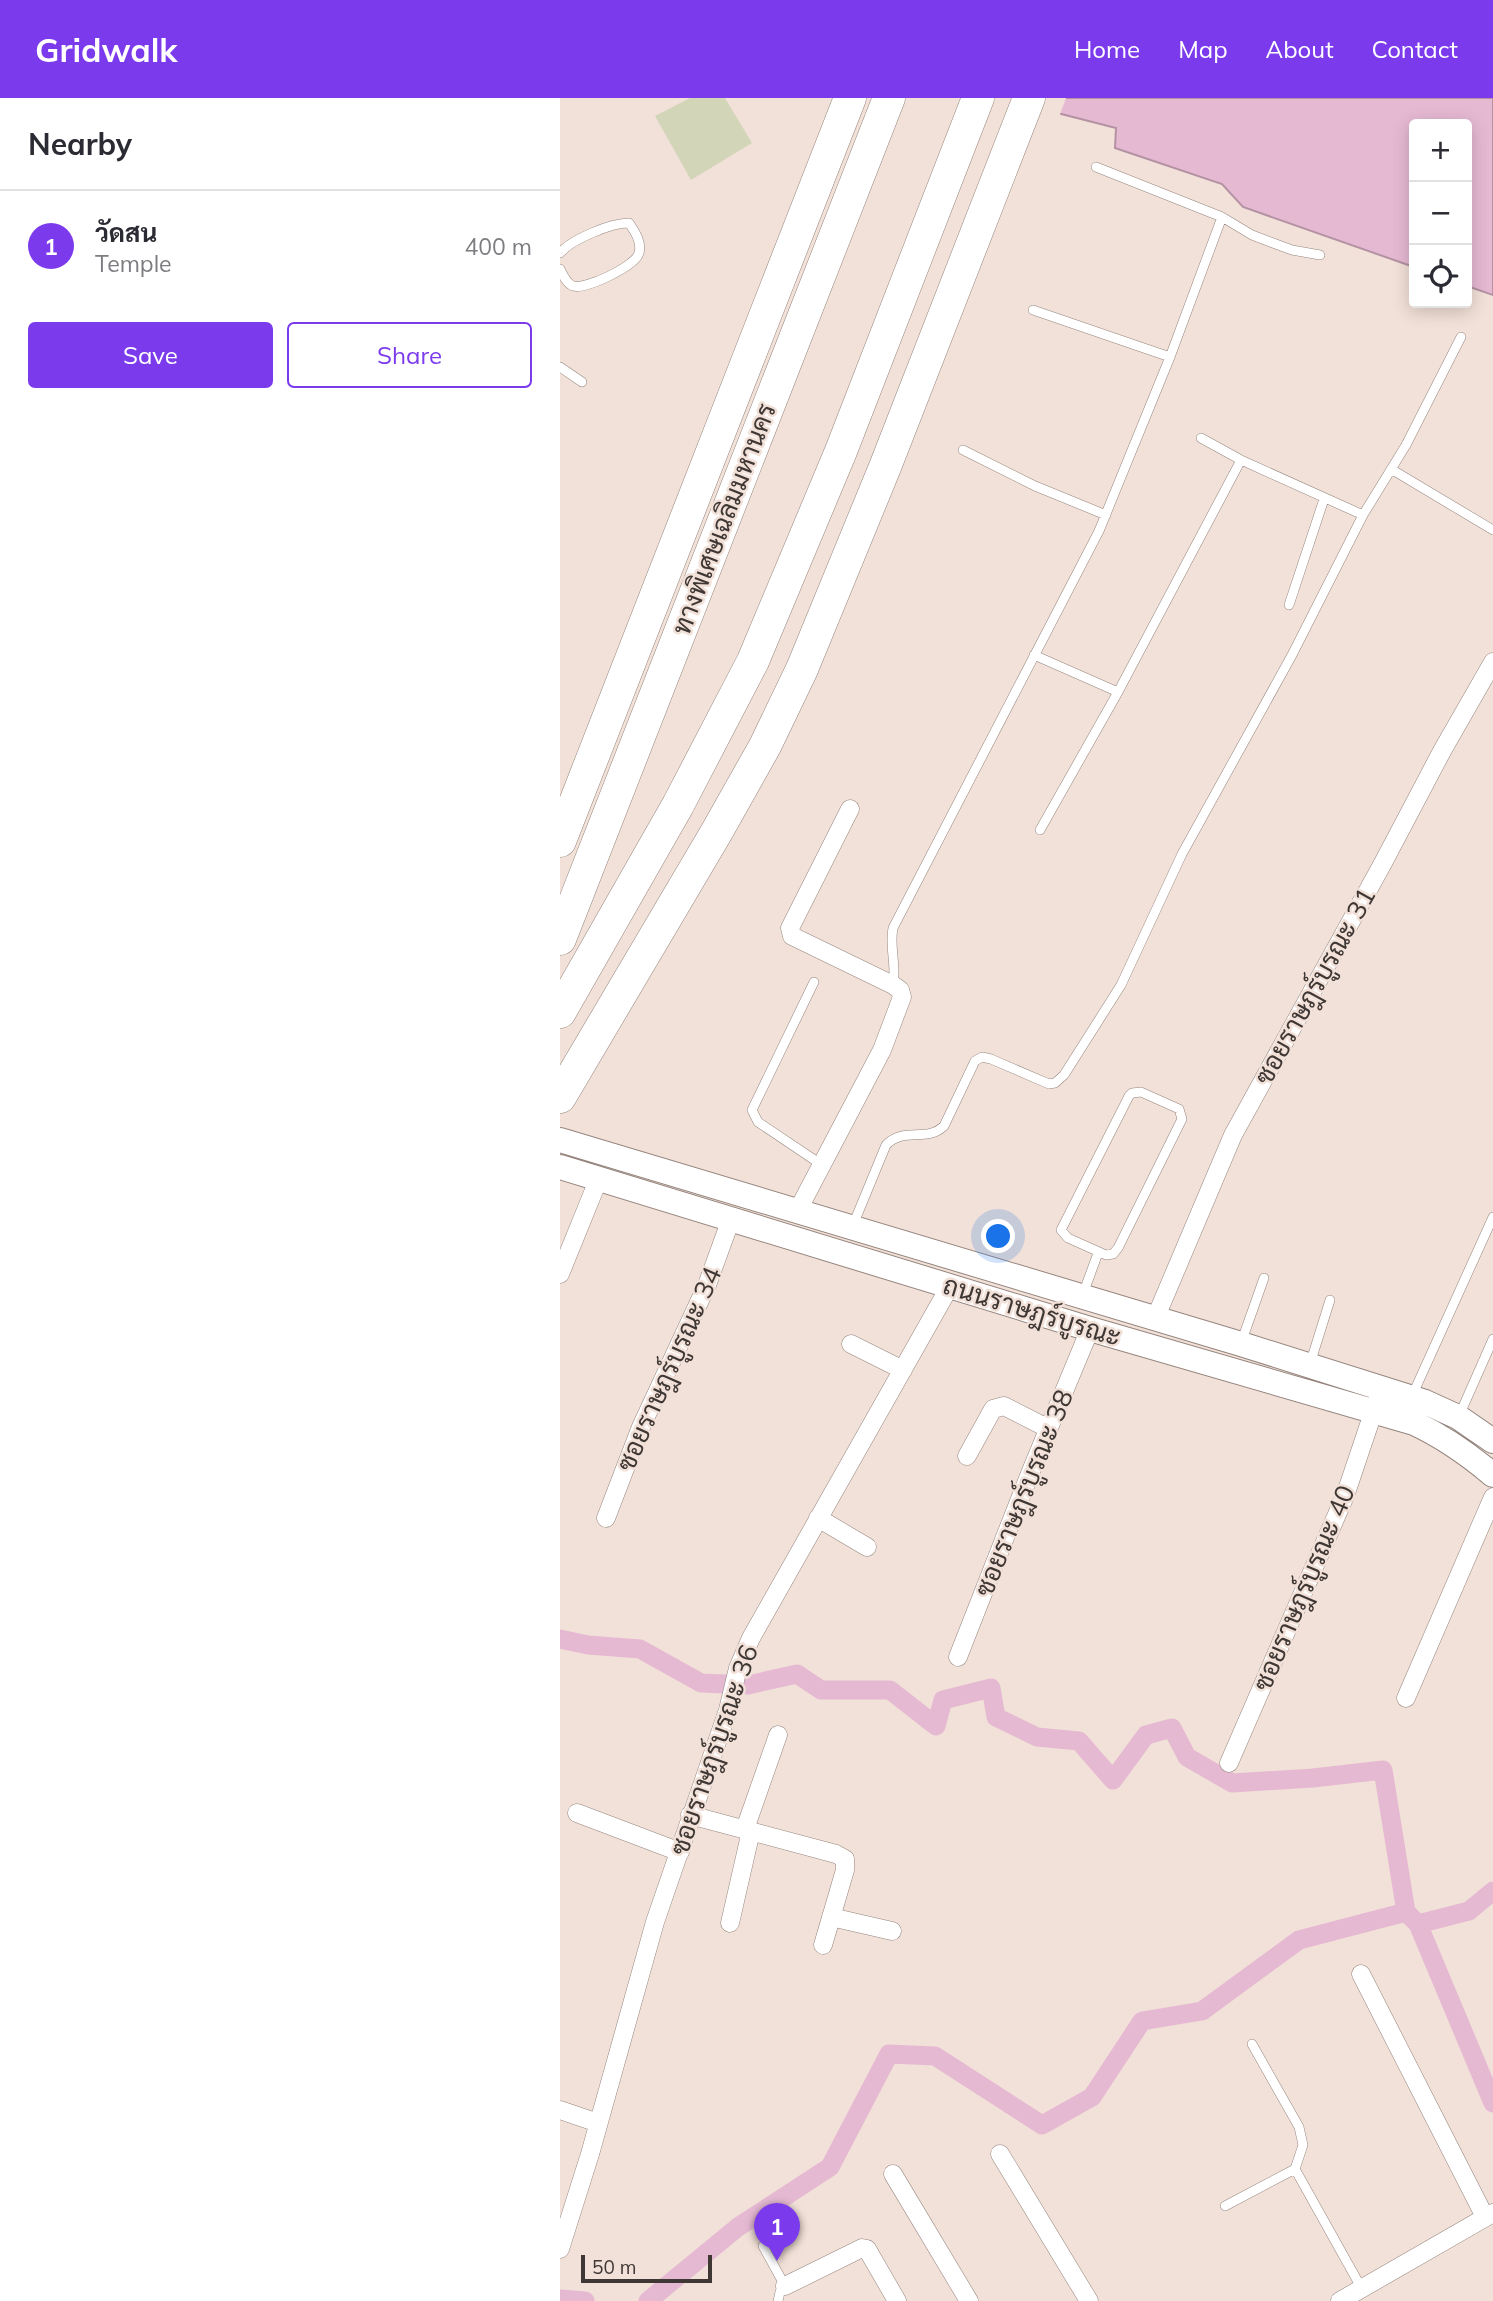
<!DOCTYPE html>
<html lang="en">
<head>
<meta charset="utf-8">
<style>
  :root { --surface:#fff; --page:#f2f2f3; --text:#2b2b33; --muted:#7c7c81; --line:#e1e1e2; --accent:#7c3aed }
  body { margin:0; font-family:Mulish,Sarabun,sans-serif; background:var(--page); color:var(--text) }
  .controls { position:absolute; right:21px; top:21px; display:grid; overflow:hidden; border-radius:7px; box-shadow:0 4px 18px #0003 }
  .controls button { width:63px; height:63px; display:grid; place-items:center; padding:0; border:0; border-bottom:2px solid var(--line); background:var(--surface); color:var(--text); font:35px sans-serif }
  .scale { position:absolute; left:21px; bottom:18px; width:131px; box-sizing:border-box; padding-left:7px; border:4px solid #3e3734; border-top:0; font-size:19px; line-height:24px; white-space:nowrap; color:#3e3734; -webkit-text-stroke:5px #f2e1d8; paint-order:stroke }
  .you { position:absolute; left:439px; top:1139px; width:24px; height:24px; margin:-18px; border:5px solid #fff; border-radius:50%; background:#1a73e8; box-shadow:0 0 0 10px #1a73e833 }
  .badge { display:grid; place-items:center; width:46px; height:46px; border-radius:50%; background:var(--accent); color:#fff; font-size:23px; font-weight:700 }
  .pin { position:absolute; translate:-50% -58px; filter:drop-shadow(0 2px 4px #0008) }
  .pin::after { content:''; position:absolute; top:37px; width:24px; height:21px; background:inherit; clip-path:polygon(0 0,100% 0,50% 100%) }
  .list { margin:0; padding:0; list-style:none }
  h2 { display:flex; justify-content:space-between; align-items:center; height:91px; margin:0; padding:0 28px; font-size:30px }
  h2 small { font-size:23px; font-weight:400; color:var(--muted) }
  .list li { display:grid; grid-template-columns:46px 1fr auto; gap:21px; align-items:center; box-sizing:border-box; height:112px; padding:0 28px; border-top:2px solid var(--line) }
  .list b { display:block; font-size:26px; white-space:nowrap }
  .list p { margin:0; font-size:23px; white-space:nowrap; color:var(--muted) }
  .list em { font-size:23px; font-style:normal; color:var(--muted) }
  .actions { display:flex; gap:14px; padding:21px 28px }
  .actions a { flex:1; padding:16px 0; border:2px solid var(--accent); border-radius:7px; text-align:center; font-size:24px; color:var(--accent) }
  .actions .main { background:var(--accent); color:#fff }
  .icon { flex:none; width:38px; height:38px; fill:none; stroke:currentColor; stroke-width:2; stroke-linecap:round; stroke-linejoin:round }
  .map { position:relative; flex:none; width:933px; height:2203px; overflow:hidden }
  header { display:flex; align-items:center; gap:42px; box-sizing:border-box; height:98px; padding:0 35px; background:var(--accent); color:#fff }
  header strong { font-size:33px }
  nav { display:flex; gap:38px; margin-inline-start:auto; font-size:24px }
  main { display:flex }
  aside { flex:1; background:var(--surface) }
  .map>svg:first-child { display:block }
  .green { fill:#d3d5b9 }
  .water { fill:#e6b9d3; stroke:#b492a3; stroke-width:2 }
  .pier { fill:#f2e1d8 }
  .lines { fill:none; stroke-linecap:round; stroke-linejoin:round }
  .canal { stroke:#e6b9d3; stroke-width:19 }
  .service-casing { stroke:#95857e; stroke-width:10 }
  .minor-casing { stroke:#95857e; stroke-width:19 }
  .secondary-casing { stroke:#95857e; stroke-width:26 }
  .motorway-casing { stroke:#95857e; stroke-width:33 }
  .service { stroke:#fff; stroke-width:9 }
  .minor { stroke:#fff; stroke-width:18 }
  .secondary { stroke:#fff; stroke-width:24 }
  .motorway { stroke:#fff; stroke-width:32 }
  .labels { text-anchor:middle; stroke-width:5; stroke-linejoin:round; paint-order:stroke }
  .street-label { font-size:26px; fill:#3e3734; stroke:#f2e1d8 }
</style>
</head>
<body>
<header>
<strong>Gridwalk</strong>
<nav><a>Home</a><a>Map</a><a>About</a><a>Contact</a></nav>
</header>
<main>
<aside>
<h2>Nearby<small></small></h2>
<ul class="list">
<li><span class="badge">1</span><div><b>วัดสน</b><p>Temple</p></div><em>400 m</em></li>
</ul>
<div class="actions"><a class="main">Save</a><a>Share</a></div>
</aside>
<div class="map">
<svg width="933" height="2203" viewBox="0 0 933 2203">
  <rect width="100%" height="100%" fill="#f2e1d8"/>
  <path class="green" d="M 130,0 L 165,0 L 192,45 L 131,82 L 95,18 Z"/>
  <path class="water" d="M 439,0 L 933,0 L 933,197 L 907,188 L 907,26 L 854,26 L 854,169 L 683,109 L 662,86 L 555,50 L 556,30 Z"/>
  <path class="pier" d="M 435,0 L 506,0 L 499,19 L 438,3 Z"/>
  <g class="lines">
    <path class="canal" d="M 0,1541 L 28,1547 L 80,1551 L 141,1585 L 188,1587 L 237,1576 L 261,1592 L 330,1592 L 376,1628 L 383,1602 L 431,1590 L 436,1619 L 477,1639 L 519,1643 L 553,1682 L 586,1637 L 612,1630 L 627,1659 L 672,1685 L 753,1680 L 823,1672 L 846,1814
      M 858,1826 L 933,2005
      M 0,2201 L 25,2203
      M 88,2203 L 178,2129 L 270,2069 L 329,1956 L 375,1958 L 482,2027 L 532,1999 L 582,1923 L 642,1913 L 739,1842 L 846,1814 L 858,1826 L 909,1813 L 933,1793"/>
    <defs>
      <path id="service" d="M 536,69 L 662,119 L 692,137 L 713,145 L 732,152 L 760,157
        M 0,155 C 12,141 51,125 69,125 C 75,134 82,144 79,155 C 76,168 25,192 13,188 C 6,185 3,177 0,171
        M 473,212 L 610,259
        M 0,269 L 22,284
        M 641,340 L 681,362
        M 403,352 L 475,388 L 546,417
        M 831,371 L 933,432
        M 803,417 L 846,347 L 901,239
        M 729,507 L 764,401
        M 474,557 L 558,594
        M 254,884 L 192,1012 L 198,1024 L 262,1067
        M 333,887 C 337,868 329,849 333,830 L 539,433 L 610,259 L 662,119
        M 581,994 L 619,1011 L 622,1021 L 558,1150 L 553,1156 L 546,1157 L 508,1140 L 501,1132 L 569,998 L 572,995 Z
        M 293,1127 L 326,1047 C 344,1028 366,1045 384,1028 L 415,963 L 422,959 L 431,961 L 489,986 L 495,985 L 504,977 L 561,887 L 622,756 L 732,557 L 803,417 L 681,362 L 558,594 L 480,732
        M 523,1196 L 538,1155
        M 681,1245 L 704,1180
        M 750,1266 L 770,1202
        M 852,1298 L 933,1119
        M 899,1318 L 933,1241
        M 692,1946 L 739,2029 L 743,2047 L 735,2071
        M 665,2108 L 735,2071 L 802,2191
        M 203,2148 L 225,2188 L 220,2194 L 218,2203"/>
      <path id="minor" d="M 238,1112 L 322,952 L 342,899 L 340,892 L 333,887 L 232,838 L 230,830 L 290,711
        M 0,1176 L 39,1080
        M 595,1221 L 673,1037 L 823,765 L 882,653 L 933,564
        M 291,1246 L 343,1272
        M 407,1358 L 433,1311 L 444,1308 L 489,1331
        M 46,1420 L 81,1329 L 147,1187 L 171,1121
        M 258,1420 L 307,1449
        M 398,1559 L 471,1373 L 530,1231
        M 846,1600 L 933,1399
        M 669,1665 L 785,1398 L 817,1303
        M 17,1715 L 120,1754
        M 130,1717 L 276,1756 L 285,1761 L 285,1772 L 263,1847
        M 185,1731 L 218,1637
        M 271,1819 L 332,1833
        M 170,1825 L 191,1733
        M 801,1876 L 925,2119
        M 0,2012 L 38,2025
        M 440,2056 L 529,2203
        M 333,2076 L 409,2203
        M 0,2151 L 30,2056 L 95,1824 L 168,1612 L 178,1570 L 191,1540 L 390,1188
        M 225,2188 L 302,2150 L 307,2151 L 337,2203
        M 780,2203 L 933,2115"/>
      <path id="secondary" d="M 0,1042 L 681,1246 L 865,1304 L 898,1319 L 933,1343
        M 0,1069 L 530,1231 L 854,1325 C 884,1339 908,1356 933,1377"/>
      <path id="motorway" d="M 0,743 L 290,0
        M 0,841 L 329,0
        M 0,914 L 118,707 L 193,563 L 281,353 L 418,0
        M 0,999 L 156,735 L 205,648 L 242,571 L 325,369 L 469,0"/>
    </defs>
    <use href="#service" class="service-casing"/>
    <use href="#minor" class="minor-casing"/>
    <use href="#secondary" class="secondary-casing"/>
    <use href="#motorway" class="motorway-casing"/>
    <use href="#service" class="service"/>
    <use href="#minor" class="minor"/>
    <use href="#secondary" class="secondary"/>
    <use href="#motorway" class="motorway"/>
  </g>
  <g class="labels">
    <g class="street-label">
      <text transform="translate(164 421) rotate(-69)" y="9">ทางพิเศษเฉลิมมหานคร</text>
      <text transform="translate(755 888) rotate(-61)" y="9">ซอยราษฎร์บูรณะ 31</text>
      <text transform="translate(472 1213) rotate(17)" y="9">ถนนราษฎร์บูรณะ</text>
      <text transform="translate(109 1271) rotate(-66)" y="9">ซอยราษฎร์บูรณะ 34</text>
      <text transform="translate(464 1395) rotate(-68)" y="9">ซอยราษฎร์บูรณะ 38</text>
      <text transform="translate(744 1490) rotate(-67)" y="9">ซอยราษฎร์บูรณะ 40</text>
      <text transform="translate(154 1652) rotate(-71)" y="9">ซอยราษฎร์บูรณะ 36</text>
    </g>
  </g>
</svg>
<div class="controls">
<button>+</button>
<button>−</button>
<button><svg class="icon" aria-label="locate" viewBox="0 0 24 24"><circle cx="12" cy="12" r="6"/><path d="M12 2v4M12 18v4M2 12h4M18 12h4"/></svg></button>
</div>
<div class="scale">50 m</div>
<div class="you"></div>
<div class="pin badge" style="left:217px;top:2163px">1</div>
</div>
</main>
</body>
</html>
